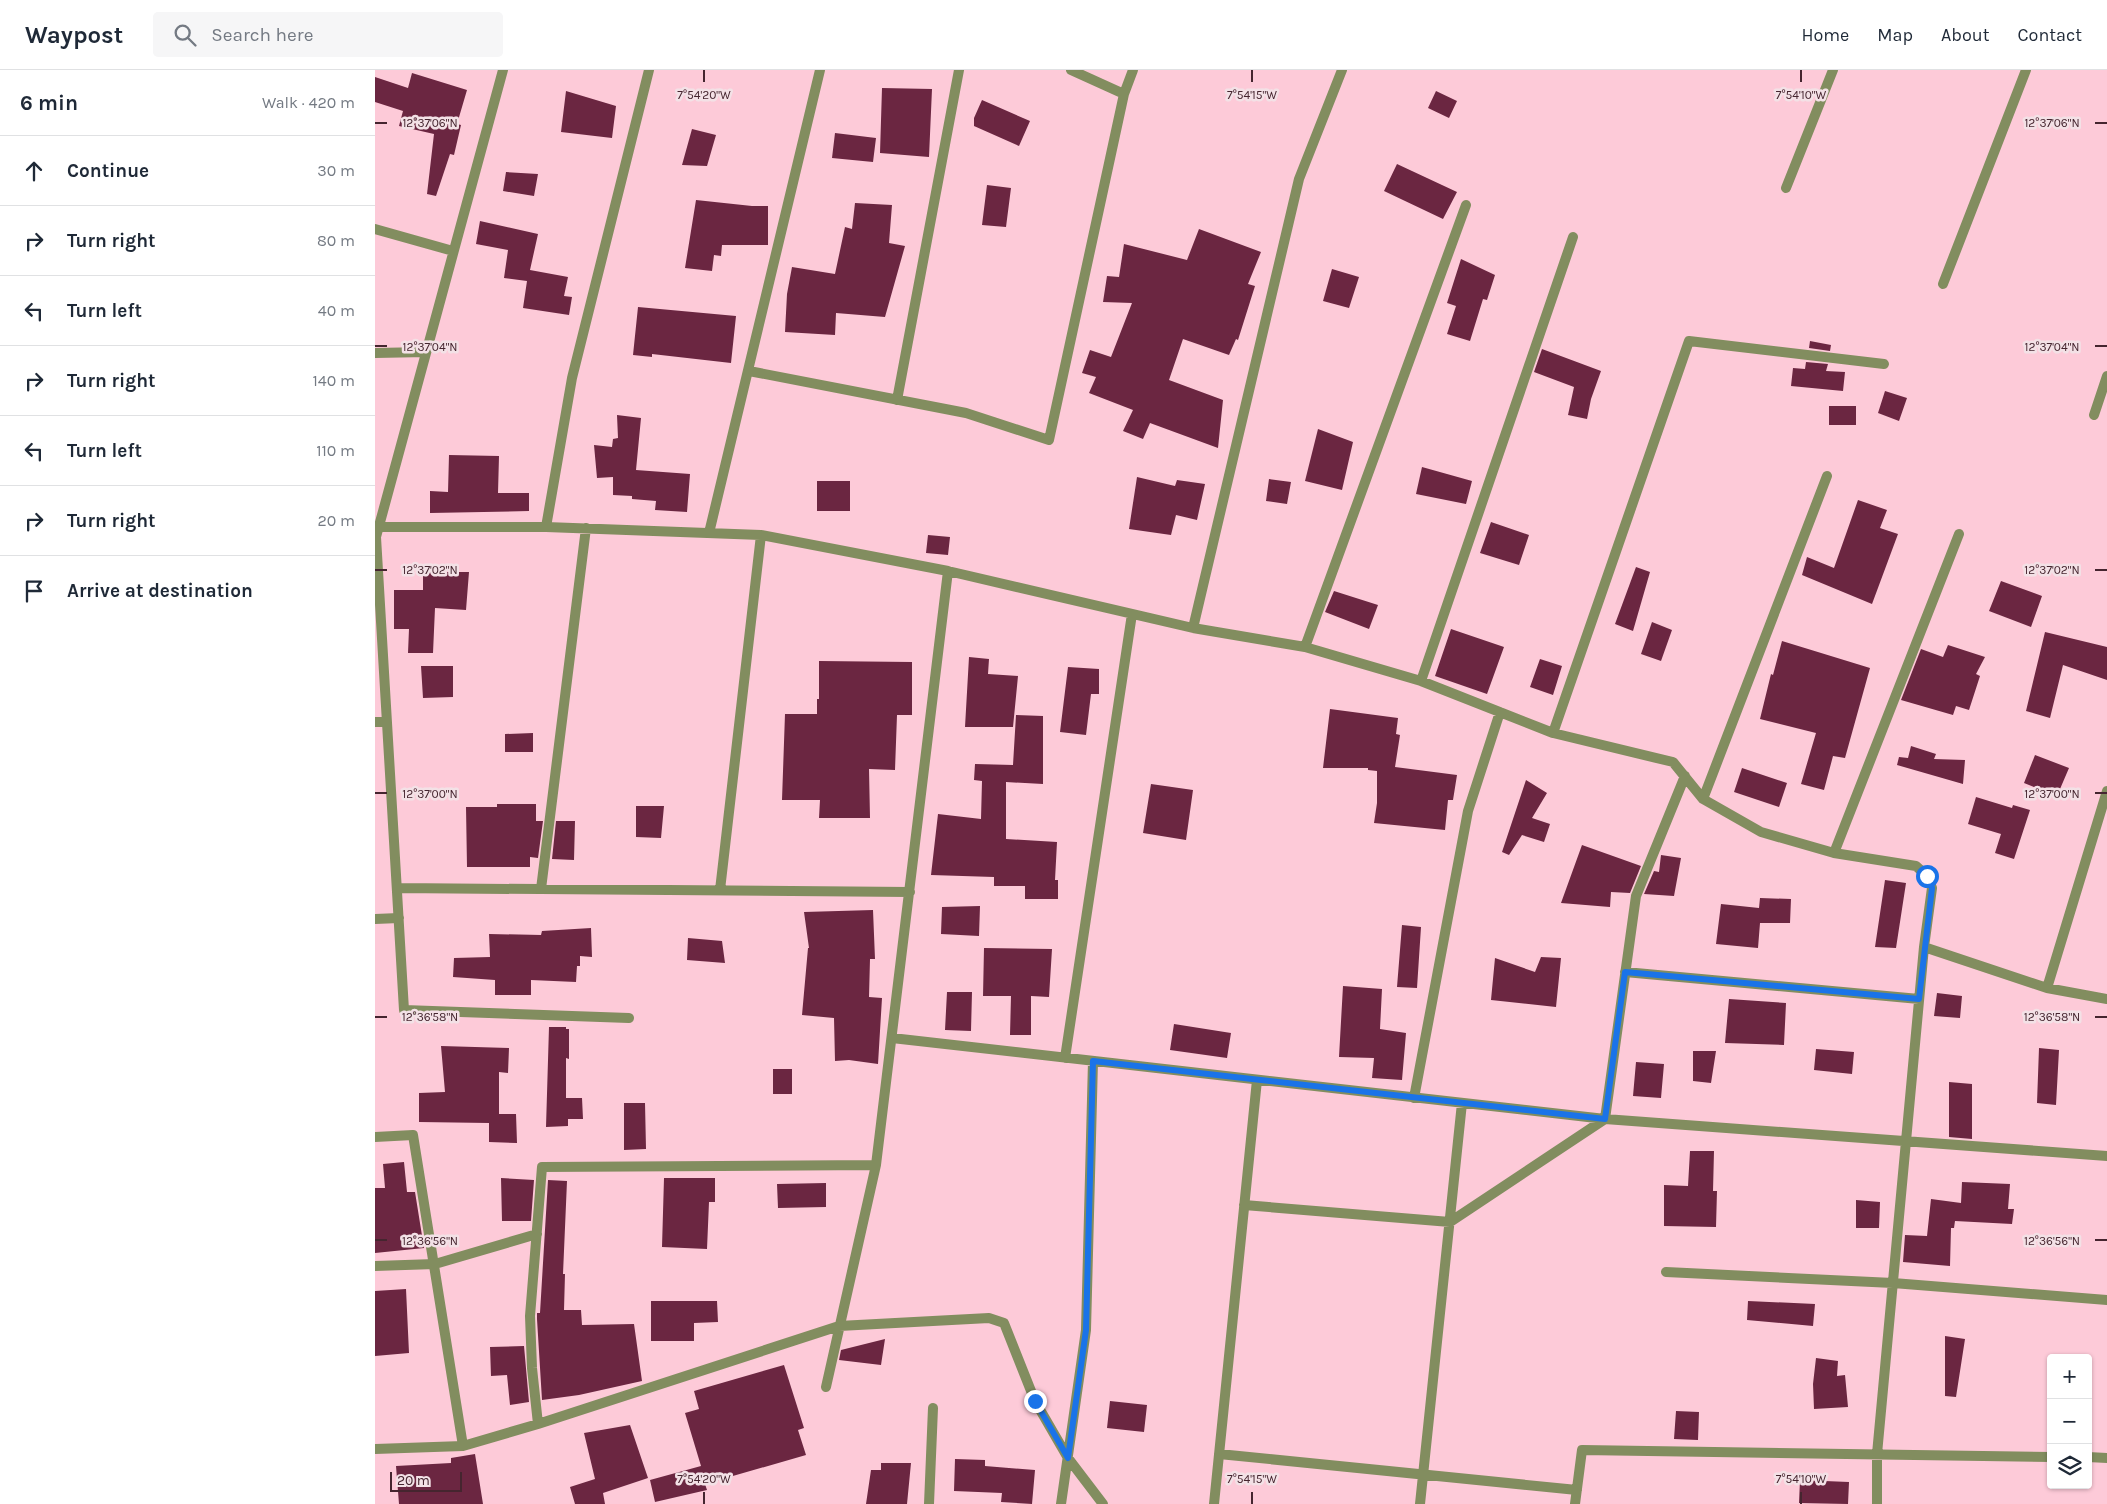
<!DOCTYPE html>
<html lang="en">
<head>
<meta charset="utf-8">
<style>
  :root { --surface:#fff; --page:#f6f6f7; --text:#1f2937; --muted:#747a83; --line:#e0e1e3 }
  body { margin:0; font-family:Karla,sans-serif; background:var(--page); color:var(--text) }
  .controls { position:absolute; right:15px; bottom:15px; display:grid; overflow:hidden; border-radius:5px; box-shadow:0 1px 4px #0004 }
  .controls button { width:45px; height:45px; display:grid; place-items:center; padding:0; border:0; border-bottom:1px solid var(--line); background:var(--surface); color:var(--text); font:25px sans-serif }
  .scale { position:absolute; left:15px; bottom:12px; width:72px; box-sizing:border-box; padding-left:5px; border:2px solid #45252f; border-top:0; font-size:14px; line-height:18px; white-space:nowrap; color:#45252f; -webkit-text-stroke:4px #f3e1e6; paint-order:stroke }
  .stop { position:absolute; width:15px; height:15px; margin:-11px; border:4px solid #1a73e8; border-radius:50%; background:#fff }
  .stop.end { background:#1a73e8; border-color:#fff; box-shadow:0 1px 5px #0008 }
  .list { margin:0; padding:0; list-style:none }
  h2 { display:flex; justify-content:space-between; align-items:center; height:65px; margin:0; padding:0 20px; font-size:21px }
  h2 small { font-size:16px; font-weight:400; color:var(--muted) }
  .list li { display:grid; grid-template-columns:32px 1fr auto; gap:15px; align-items:center; box-sizing:border-box; height:70px; padding:0 20px; border-top:1px solid var(--line) }
  .list b { display:block; font-size:19px; white-space:nowrap }
  .list em { font-size:16px; font-style:normal; color:var(--muted) }
  .icon { flex:none; width:28px; height:28px; fill:none; stroke:currentColor; stroke-width:2; stroke-linecap:round; stroke-linejoin:round }
  .map { position:relative; flex:none; width:1732px; height:1434px; overflow:hidden }
  header { display:flex; align-items:center; gap:30px; box-sizing:border-box; height:70px; padding:0 25px; background:var(--surface); border-bottom:1px solid var(--line) }
  header strong { font-size:24px }
  nav { display:flex; gap:28px; margin-inline-start:auto; font-size:18px }
  .search { width:350px; height:45px; background:var(--page); display:flex; align-items:center; gap:12px; box-sizing:border-box; padding:0 18px; border-radius:5px; color:var(--muted); font-size:19px }
  main { display:flex }
  aside { flex:1; background:var(--surface) }
  .map>svg:first-child { display:block }
  .building { fill:#6b2641 }
  .lines { fill:none; stroke-linecap:round; stroke-linejoin:round }
  .street { stroke:#828d5f; stroke-width:10 }
  .route { stroke:#1a73e8; stroke-width:6 }
  .ticks { fill:none; stroke:#45252f; stroke-width:2 }
  .ticks-label { font-size:12px; text-anchor:middle; fill:#45252f; stroke:#f3e1e6; stroke-width:5; stroke-linejoin:round; paint-order:stroke }
</style>
</head>
<body>
<header>
<strong>Waypost</strong>
<div class="search"><svg class="icon" aria-label="search" viewBox="0 0 24 24"><circle cx="10" cy="10" r="6"/><path d="M15 15l6 6"/></svg>Search here</div>
<nav><a>Home</a><a>Map</a><a>About</a><a>Contact</a></nav>
</header>
<main>
<aside>
<h2>6 min<small>Walk · 420 m</small></h2>
<ul class="list">
<li><svg class="icon" aria-label="ahead" viewBox="0 0 24 24"><path d="M12 20V5M6 11l6-6 6 6"/></svg><div><b>Continue</b></div><em>30 m</em></li>
<li><svg class="icon" aria-label="right" viewBox="0 0 24 24"><path d="M7 20v-9h11M14 6l5 5-5 5"/></svg><div><b>Turn right</b></div><em>80 m</em></li>
<li><svg class="icon" aria-label="left" viewBox="0 0 24 24"><path d="M17 20v-9H6M10 6l-5 5 5 5"/></svg><div><b>Turn left</b></div><em>40 m</em></li>
<li><svg class="icon" aria-label="right" viewBox="0 0 24 24"><path d="M7 20v-9h11M14 6l5 5-5 5"/></svg><div><b>Turn right</b></div><em>140 m</em></li>
<li><svg class="icon" aria-label="left" viewBox="0 0 24 24"><path d="M17 20v-9H6M10 6l-5 5 5 5"/></svg><div><b>Turn left</b></div><em>110 m</em></li>
<li><svg class="icon" aria-label="right" viewBox="0 0 24 24"><path d="M7 20v-9h11M14 6l5 5-5 5"/></svg><div><b>Turn right</b></div><em>20 m</em></li>
<li><svg class="icon" aria-label="arrive" viewBox="0 0 24 24"><path d="M6 21V4h12l-3 4 3 4H6"/></svg><div><b>Arrive at destination</b></div></li>
</ul>
</aside>
<div class="map">
<svg width="1732" height="1434" viewBox="0 0 1732 1434">
  <rect width="100%" height="100%" fill="#fdcad8"/>
  <path class="building" d="M 37,3 L 92,20 L 82,54 L 86,55 L 79,85 L 75,84 L 61,126 L 52,124 L 59,64 L 24,56 L 28,41 L 0,32 L 0,7 L 33,18 Z
    M 507,18 L 557,19 L 554,87 L 505,83 Z
    M 191,21 L 241,36 L 237,68 L 186,62 Z
    M 1061,21 L 1082,31 L 1074,48 L 1053,38 Z
    M 607,30 L 655,51 L 644,76 L 599,56 L 599,48 Z
    M 317,59 L 341,65 L 332,96 L 307,95 Z
    M 460,63 L 501,68 L 498,92 L 457,88 Z
    M 1022,94 L 1082,122 L 1068,149 L 1009,121 Z
    M 131,102 L 163,104 L 159,126 L 128,121 Z
    M 612,115 L 636,118 L 631,157 L 607,155 Z
    M 321,130 L 377,136 L 393,136 L 393,175 L 347,175 L 346,186 L 339,185 L 337,201 L 310,198 Z
    M 480,133 L 517,135 L 514,173 L 530,176 L 510,247 L 461,243 L 460,265 L 410,262 L 412,224 L 417,197 L 460,204 L 470,157 L 477,159 Z
    M 105,151 L 163,164 L 155,200 L 193,207 L 189,226 L 197,227 L 194,245 L 148,238 L 152,211 L 129,208 L 133,180 L 101,174 Z
    M 824,159 L 886,182 L 873,214 L 880,216 L 863,270 L 861,269 L 854,285 L 808,269 L 794,310 L 848,330 L 843,378 L 775,353 L 768,369 L 748,361 L 758,340 L 714,323 L 721,307 L 707,303 L 715,280 L 736,287 L 757,233 L 728,232 L 732,206 L 744,207 L 749,174 L 812,190 Z
    M 1086,189 L 1120,205 L 1112,230 L 1108,229 L 1095,271 L 1072,264 L 1081,236 L 1072,233 Z
    M 957,199 L 984,207 L 974,238 L 948,231 Z
    M 263,237 L 361,246 L 356,293 L 277,284 L 277,287 L 258,285 Z
    M 1435,271 L 1456,275 L 1455,281 L 1434,278 Z
    M 1167,279 L 1226,301 L 1216,329 L 1212,349 L 1193,345 L 1199,317 L 1159,302 Z
    M 1431,292 L 1453,294 L 1451,301 L 1470,302 L 1468,321 L 1416,316 L 1418,298 L 1430,299 Z
    M 1510,321 L 1532,328 L 1524,351 L 1503,343 Z
    M 1454,336 L 1481,336 L 1481,355 L 1454,355 Z
    M 242,345 L 266,348 L 261,400 L 315,404 L 312,442 L 280,440 L 281,431 L 257,429 L 257,426 L 238,425 L 238,407 L 222,408 L 219,375 L 237,377 L 238,369 L 243,368 Z
    M 943,359 L 978,372 L 967,420 L 930,411 Z
    M 74,385 L 124,386 L 123,423 L 154,423 L 154,441 L 55,443 L 55,421 L 73,422 Z
    M 1047,397 L 1097,411 L 1091,434 L 1041,424 Z
    M 762,407 L 800,416 L 802,410 L 830,414 L 822,450 L 801,445 L 796,465 L 754,459 Z
    M 894,409 L 916,412 L 912,434 L 891,431 Z
    M 442,411 L 475,411 L 475,441 L 442,441 Z
    M 1483,430 L 1512,440 L 1505,458 L 1523,464 L 1497,534 L 1427,505 L 1432,487 L 1459,498 Z
    M 1116,452 L 1154,465 L 1144,495 L 1105,483 Z
    M 553,465 L 575,467 L 573,485 L 551,483 Z
    M 1261,497 L 1275,502 L 1258,561 L 1240,554 Z
    M 48,502 L 94,502 L 91,540 L 60,538 L 58,583 L 33,583 L 34,559 L 19,559 L 19,520 L 48,520 Z
    M 1626,511 L 1667,526 L 1656,557 L 1614,541 Z
    M 959,521 L 1003,535 L 994,559 L 950,542 Z
    M 1277,552 L 1297,560 L 1286,591 L 1266,584 Z
    M 1076,559 L 1129,577 L 1112,624 L 1060,606 Z
    M 1670,562 L 1732,577 L 1732,610 L 1688,595 L 1675,648 L 1651,641 Z
    M 1407,571 L 1495,598 L 1470,688 L 1458,686 L 1449,720 L 1426,714 L 1441,663 L 1385,649 L 1396,604 L 1398,605 Z
    M 1573,575 L 1610,587 L 1601,604 L 1605,606 L 1594,640 L 1581,636 L 1578,645 L 1526,630 L 1546,579 L 1568,587 Z
    M 594,587 L 614,589 L 613,604 L 643,606 L 638,657 L 590,657 Z
    M 1165,589 L 1187,596 L 1178,625 L 1155,617 Z
    M 444,591 L 537,592 L 537,645 L 522,645 L 520,700 L 494,699 L 495,748 L 444,748 L 445,730 L 407,730 L 410,644 L 442,644 L 442,629 L 444,629 Z
    M 46,596 L 78,596 L 78,627 L 48,628 Z
    M 693,597 L 724,599 L 724,624 L 716,624 L 711,665 L 685,662 Z
    M 955,639 L 1023,648 L 1021,664 L 1025,665 L 1020,697 L 1082,705 L 1078,730 L 1073,730 L 1070,760 L 999,753 L 1002,733 L 1002,701 L 993,700 L 993,698 L 948,698 Z
    M 641,645 L 668,646 L 668,714 L 631,712 L 631,769 L 682,772 L 680,810 L 683,810 L 683,829 L 650,829 L 650,816 L 619,816 L 619,807 L 556,805 L 563,744 L 606,749 L 607,711 L 599,710 L 600,694 L 638,695 Z
    M 158,663 L 158,682 L 130,682 L 130,664 Z
    M 1536,676 L 1561,684 L 1559,689 L 1590,690 L 1588,714 L 1522,695 L 1524,687 L 1533,688 Z
    M 1660,685 L 1694,698 L 1682,726 L 1649,713 Z
    M 1367,698 L 1412,713 L 1404,737 L 1359,722 Z
    M 1151,710 L 1172,723 L 1157,748 L 1175,754 L 1169,772 L 1147,765 L 1134,785 L 1127,782 Z
    M 776,714 L 818,720 L 811,770 L 768,763 Z
    M 1601,727 L 1637,738 L 1638,735 L 1655,740 L 1639,789 L 1620,783 L 1626,764 L 1593,754 Z
    M 122,734 L 161,734 L 161,751 L 168,751 L 163,788 L 155,787 L 155,797 L 92,797 L 91,737 L 122,737 Z
    M 261,736 L 289,736 L 286,768 L 261,767 Z
    M 181,751 L 200,751 L 199,790 L 177,789 Z
    M 1207,775 L 1266,796 L 1255,823 L 1236,822 L 1235,837 L 1186,833 Z
    M 1286,785 L 1306,788 L 1299,826 L 1269,824 L 1279,801 L 1284,802 Z
    M 1510,810 L 1531,813 L 1521,878 L 1500,877 Z
    M 1385,828 L 1416,829 L 1415,853 L 1385,853 L 1383,878 L 1341,874 L 1346,834 L 1384,838 Z
    M 605,836 L 604,866 L 566,864 L 567,837 Z
    M 498,840 L 500,889 L 495,889 L 494,927 L 507,928 L 503,994 L 474,990 L 460,991 L 459,948 L 427,945 L 433,878 L 434,878 L 429,842 Z
    M 1027,855 L 1046,857 L 1042,918 L 1022,917 Z
    M 216,858 L 217,887 L 205,886 L 205,896 L 202,896 L 201,912 L 156,910 L 156,925 L 120,925 L 120,910 L 78,907 L 79,888 L 115,887 L 114,864 L 166,865 L 167,861 Z
    M 313,868 L 347,871 L 350,893 L 312,890 Z
    M 609,878 L 677,879 L 674,927 L 656,926 L 656,965 L 635,965 L 636,926 L 608,926 Z
    M 1166,887 L 1186,888 L 1181,937 L 1116,930 L 1120,888 L 1160,902 Z
    M 968,916 L 1007,919 L 1005,959 L 1031,963 L 1027,1010 L 997,1008 L 999,988 L 964,987 Z
    M 572,922 L 597,922 L 596,961 L 570,960 Z
    M 1562,923 L 1587,926 L 1585,948 L 1559,946 Z
    M 1354,929 L 1411,933 L 1409,975 L 1350,973 Z
    M 799,954 L 856,963 L 852,988 L 795,980 Z
    M 174,957 L 191,957 L 191,959 L 194,959 L 194,989 L 191,988 L 191,1028 L 207,1028 L 208,1049 L 193,1049 L 193,1056 L 171,1057 Z
    M 66,976 L 134,978 L 133,1003 L 124,1002 L 124,1044 L 141,1044 L 142,1073 L 114,1072 L 114,1053 L 44,1052 L 44,1023 L 70,1022 Z
    M 1664,978 L 1684,980 L 1681,1035 L 1662,1033 Z
    M 1441,979 L 1479,982 L 1477,1004 L 1439,1000 Z
    M 1318,981 L 1341,981 L 1336,1013 L 1318,1011 Z
    M 1261,992 L 1289,994 L 1286,1028 L 1258,1026 Z
    M 398,999 L 417,999 L 417,1024 L 398,1024 Z
    M 1574,1012 L 1597,1014 L 1597,1069 L 1574,1067 Z
    M 249,1033 L 270,1033 L 271,1079 L 249,1080 Z
    M 1315,1081 L 1339,1081 L 1338,1121 L 1342,1121 L 1341,1157 L 1289,1156 L 1289,1115 L 1313,1116 Z
    M 29,1092 L 32,1122 L 40,1122 L 49,1178 L 0,1183 L 0,1118 L 10,1118 L 8,1094 Z
    M 126,1108 L 159,1110 L 156,1151 L 127,1151 Z
    M 289,1108 L 340,1108 L 340,1132 L 334,1132 L 332,1179 L 287,1177 Z
    M 173,1110 L 192,1111 L 188,1204 L 190,1204 L 189,1240 L 206,1240 L 207,1255 L 259,1254 L 267,1311 L 204,1325 L 167,1330 L 162,1249 L 162,1243 L 165,1243 Z
    M 1587,1112 L 1635,1114 L 1633,1139 L 1639,1139 L 1637,1154 L 1580,1151 L 1579,1158 L 1576,1158 L 1575,1196 L 1528,1192 L 1530,1165 L 1552,1166 L 1556,1129 L 1586,1133 Z
    M 451,1113 L 451,1137 L 403,1138 L 402,1114 Z
    M 1481,1130 L 1505,1132 L 1504,1158 L 1481,1158 Z
    M 31,1219 L 34,1283 L 0,1286 L 0,1221 Z
    M 276,1231 L 342,1231 L 343,1252 L 319,1253 L 319,1271 L 276,1271 Z
    M 1373,1231 L 1440,1234 L 1438,1256 L 1372,1250 Z
    M 1570,1266 L 1590,1269 L 1581,1327 L 1570,1326 Z
    M 510,1269 L 506,1295 L 464,1290 L 466,1280 Z
    M 149,1276 L 154,1332 L 135,1335 L 132,1305 L 116,1306 L 115,1277 Z
    M 1441,1288 L 1463,1291 L 1462,1306 L 1470,1305 L 1473,1337 L 1439,1339 L 1438,1314 Z
    M 409,1295 L 429,1358 L 423,1360 L 431,1385 L 330,1414 L 332,1420 L 280,1432 L 275,1410 L 326,1396 L 310,1343 L 324,1339 L 319,1321 Z
    M 735,1331 L 772,1335 L 769,1362 L 732,1358 Z
    M 1301,1341 L 1324,1342 L 1323,1370 L 1299,1369 Z
    M 255,1355 L 273,1408 L 228,1423 L 230,1434 L 200,1434 L 195,1417 L 220,1409 L 209,1363 Z
    M 100,1384 L 108,1434 L 24,1434 L 21,1396 L 76,1393 L 76,1388 Z
    M 580,1389 L 610,1390 L 610,1396 L 660,1400 L 657,1434 L 626,1432 L 627,1423 L 579,1421 Z
    M 506,1393 L 536,1393 L 532,1434 L 491,1434 L 496,1400 L 506,1400 Z
    M 1425,1410 L 1474,1412 L 1473,1434 L 1424,1433 Z"/>
  <g class="lines">
    <path class="street" d="M 128,0 L 1,467 L 29,940 L 254,948
      M 696,0 L 749,24
      M 1411,118 L 1458,0
      M 0,159 L 78,181
      M 1568,214 L 1651,0
      M 0,283 L 51,282
      M 374,301 L 591,343 L 674,370 L 749,24 L 758,0
      M 522,330 L 584,0
      M 1719,345 L 1732,306
      M 4,457 L 171,457 L 386,465 L 573,501 L 818,558 L 930,577 L 1046,611 L 1178,663 L 1298,692 L 1328,729 L 1386,762 L 1459,783 L 1541,796 L 1552,806 L 1557,818 L 1549,877 L 1502,1384 L 1502,1434
      M 171,457 L 197,308 L 274,0
      M 334,463 L 445,0
      M 818,558 L 924,109 L 967,0
      M 930,577 L 1091,135
      M 1046,611 L 1198,167
      M 0,652 L 12,652
      M 1178,663 L 1314,271 L 1509,294
      M 1328,729 L 1452,406
      M 1459,783 L 1584,464
      M 22,818 L 535,822
      M 166,819 L 211,458
      M 345,820 L 386,465
      M 0,849 L 24,848
      M 1549,877 L 1672,918 L 1732,929
      M 1250,902 L 1544,929
      M 1672,918 L 1732,721
      M 517,968 L 1230,1049 L 1732,1086
      M 690,988 L 757,544
      M 1039,1028 L 1093,741 L 1125,642
      M 0,1067 L 38,1065 L 88,1376
      M 869,1135 L 1075,1152 L 1230,1049 L 1261,826 L 1310,706
      M 0,1196 L 60,1194 L 162,1164
      M 1291,1202 L 1518,1213 L 1732,1230
      M 451,1317 L 501,1095 L 573,501
      M 163,1354 L 157,1298 L 155,1246 L 167,1097 L 501,1095
      M 0,1379 L 88,1376 L 163,1354 L 464,1256 L 614,1248 L 629,1253 L 660,1331 L 693,1388 L 728,1434
      M 844,1384 L 1202,1420
      M 1713,1387 L 1732,1388
      M 554,1434 L 558,1338
      M 686,1434 L 711,1260 L 718,991
      M 839,1434 L 882,1010
      M 1045,1434 L 1087,1033
      M 1200,1434 L 1207,1380 L 1676,1387"/>
  </g>
  <g class="lines">
    <path class="route" d="M 660,1331 L 693,1388 L 711,1260 L 718,991 L 1230,1049 L 1250,902 L 1544,929 L 1557,818 L 1552,806"/>
  </g>
  <path class="ticks" d="M 329,0 L 329,12M 877,0 L 877,12M 1426,0 L 1426,12M 0,53 L 12,53M 1720,53 L 1732,53M 0,276 L 12,276M 1720,276 L 1732,276M 0,500 L 12,500M 1720,500 L 1732,500M 0,723 L 12,723M 1720,723 L 1732,723M 0,947 L 12,947M 1720,947 L 1732,947M 0,1170 L 12,1170M 1720,1170 L 1732,1170M 329,1422 L 329,1434M 877,1422 L 877,1434M 1426,1422 L 1426,1434"/>
  <g class="ticks-label">
    <text x="329" y="29">7°54'20"W</text>
    <text x="877" y="29">7°54'15"W</text>
    <text x="1426" y="29">7°54'10"W</text>
    <text x="55" y="57">12°37'06"N</text>
    <text x="1677" y="57">12°37'06"N</text>
    <text x="55" y="281">12°37'04"N</text>
    <text x="1677" y="281">12°37'04"N</text>
    <text x="55" y="504">12°37'02"N</text>
    <text x="1677" y="504">12°37'02"N</text>
    <text x="55" y="728">12°37'00"N</text>
    <text x="1677" y="728">12°37'00"N</text>
    <text x="55" y="951">12°36'58"N</text>
    <text x="1677" y="951">12°36'58"N</text>
    <text x="55" y="1175">12°36'56"N</text>
    <text x="1677" y="1175">12°36'56"N</text>
    <text x="329" y="1413">7°54'20"W</text>
    <text x="877" y="1413">7°54'15"W</text>
    <text x="1426" y="1413">7°54'10"W</text>
  </g>
</svg>
<div class="controls">
<button>+</button>
<button>−</button>
<button><svg class="icon" aria-label="layers" viewBox="0 0 24 24"><path d="M12 4l9 5-9 5-9-5zM3 14l9 5 9-5"/></svg></button>
</div>
<div class="scale">20 m</div>
<div class="stop" style="left:1552px;top:806px"></div>
<div class="stop end" style="left:660px;top:1331px"></div>
</div>
</main>
</body>
</html>
